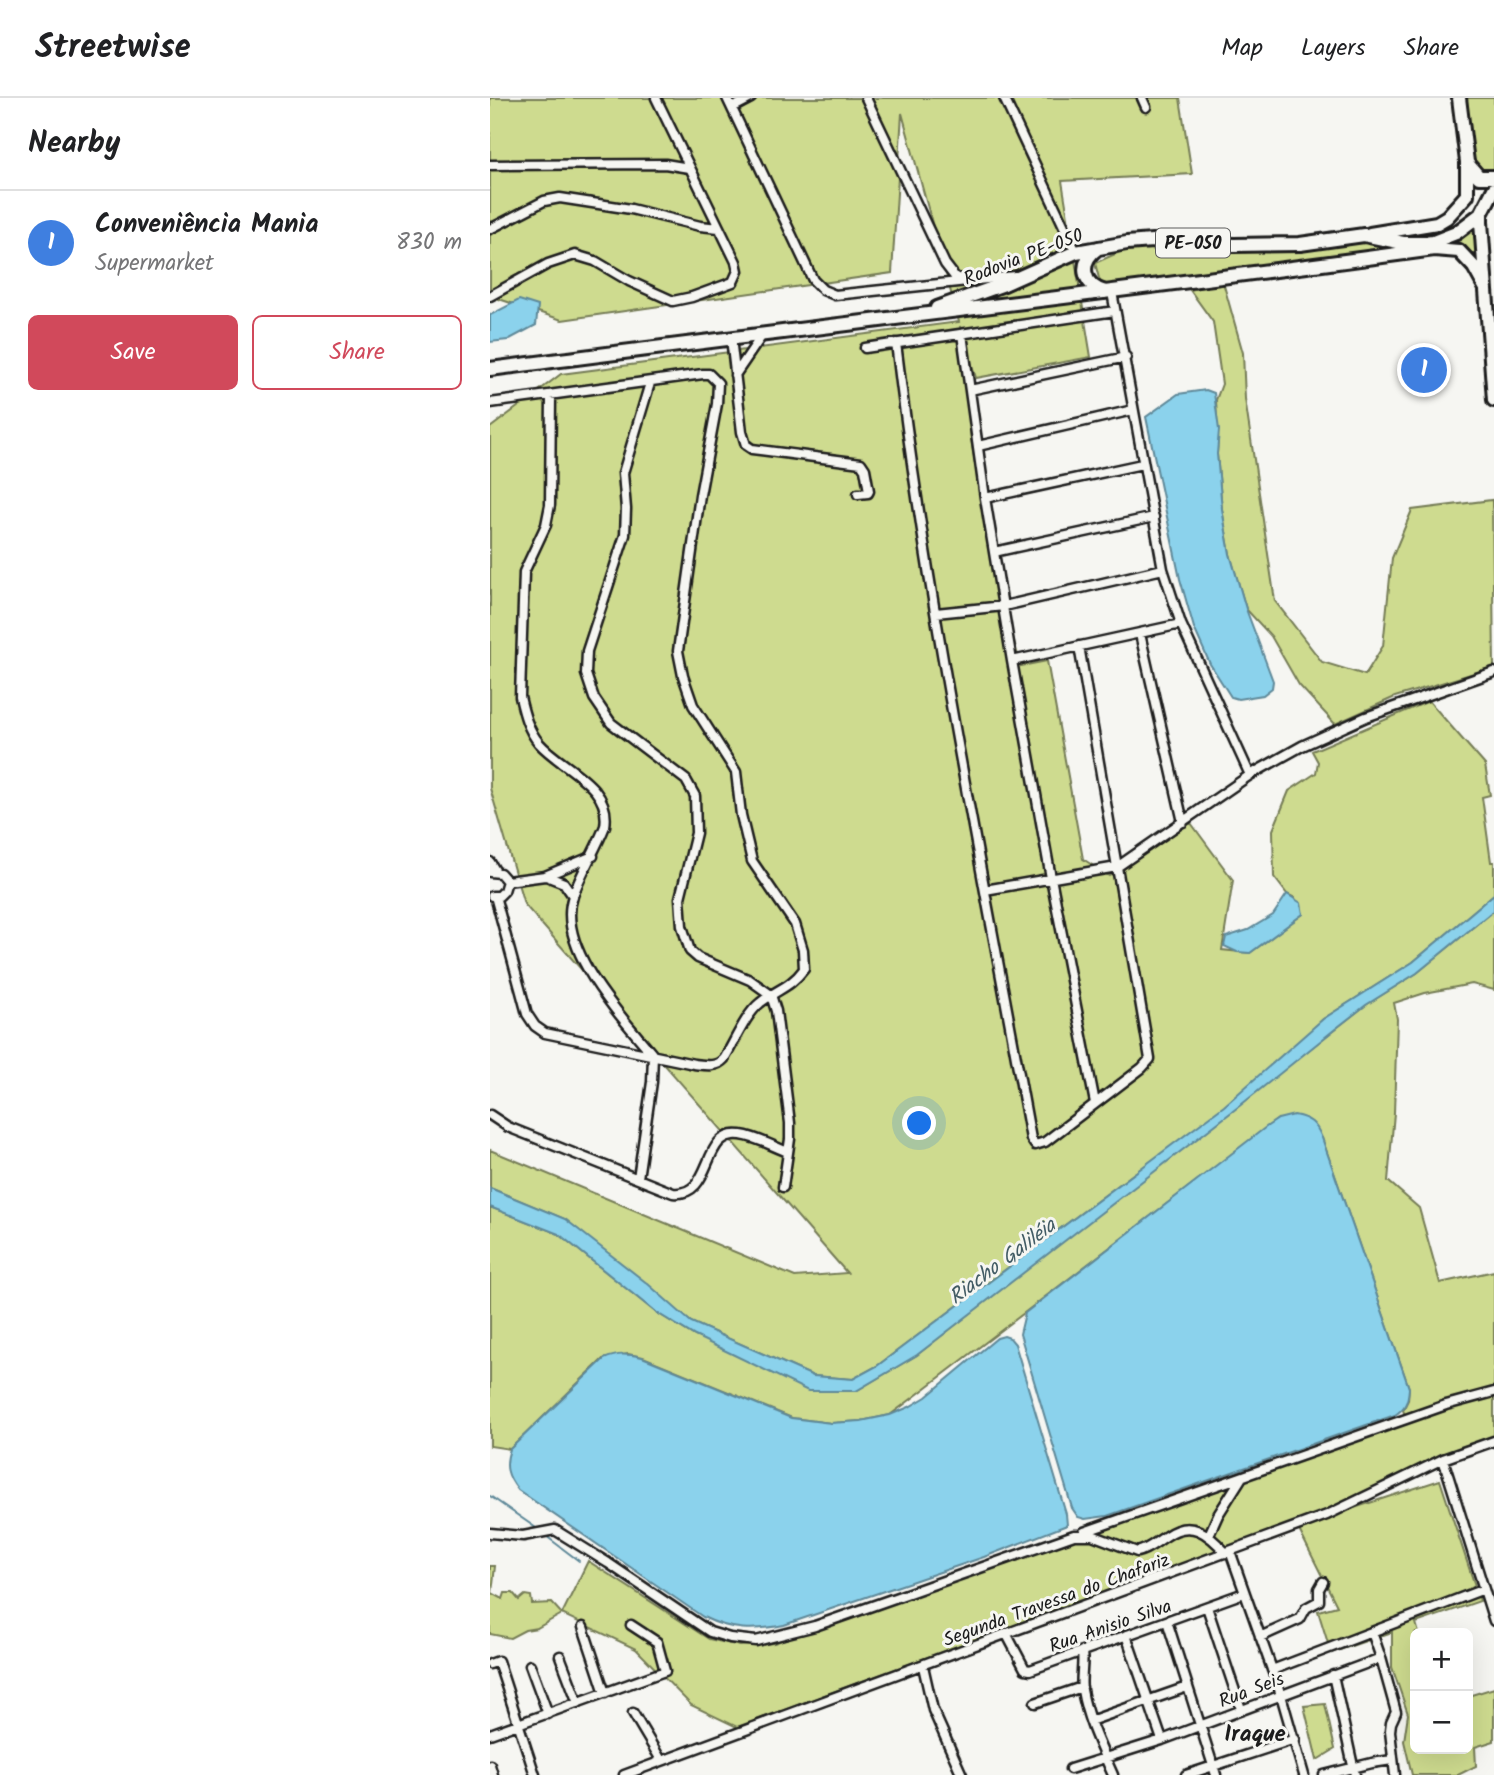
<!DOCTYPE html>
<html lang="en">
<head>
<meta charset="utf-8">
<style>
  :root { --surface:#fff; --page:#f2f2f2; --text:#202124; --muted:#757577; --line:#e0e0e0; --accent:#d1495b }
  body { margin:0; font-family:Kalam,sans-serif; background:var(--page); color:var(--text) }
  .controls { position:absolute; right:21px; bottom:21px; display:grid; overflow:hidden; border-radius:10px; box-shadow:0 7px 28px #0002 }
  .controls button { width:63px; height:63px; display:grid; place-items:center; padding:0; border:0; border-bottom:2px solid var(--line); background:var(--surface); color:var(--text); font:35px sans-serif }
  .you { position:absolute; left:430px; top:1026px; width:24px; height:24px; margin:-18px; border:5px solid #fff; border-radius:50%; background:#1a73e8; box-shadow:0 0 0 10px #1a73e833 }
  .badge { display:grid; place-items:center; width:46px; height:46px; border-radius:50%; background:var(--accent); color:#fff; font-size:23px; font-weight:700 }
  .pin { position:absolute; translate:-50% -50%; border:4px solid #fff; box-shadow:0 2px 7px #0006 }
  .list { margin:0; padding:0; list-style:none }
  h2 { display:flex; justify-content:space-between; align-items:center; height:91px; margin:0; padding:0 28px; font-size:30px }
  h2 small { font-size:23px; font-weight:400; color:var(--muted) }
  .list li { display:grid; grid-template-columns:46px 1fr auto; gap:21px; align-items:center; box-sizing:border-box; height:105px; padding:0 28px; border-top:2px solid var(--line) }
  .list b { display:block; font-size:26px; white-space:nowrap }
  .list p { margin:0; font-size:23px; white-space:nowrap; color:var(--muted) }
  .list em { font-size:23px; font-style:normal; color:var(--muted) }
  .actions { display:flex; gap:14px; padding:21px 28px }
  .actions a { flex:1; padding:16px 0; border:2px solid var(--accent); border-radius:10px; text-align:center; font-size:24px; color:var(--accent) }
  .actions .main { background:var(--accent); color:#fff }
  .map { position:relative; flex:none; width:1004px; height:1677px; overflow:hidden }
  header { display:flex; align-items:center; gap:42px; box-sizing:border-box; height:98px; padding:0 35px; background:var(--surface); border-bottom:2px solid var(--line) }
  header strong { font-size:33px }
  nav { display:flex; gap:38px; margin-inline-start:auto; font-size:24px }
  main { display:flex }
  aside { flex:1; background:var(--surface) }
  .map>svg:first-child { display:block }
  .green { fill:#cedb8f; stroke:#757c56; stroke-width:2 }
  .water { fill:#8bd2ec; stroke:#5f8999; stroke-width:2 }
  .lines { fill:none; stroke-linecap:round; stroke-linejoin:round }
  .stream { stroke:#5f8999; stroke-width:2 }
  .minor-casing { stroke:#1c1c1c; stroke-width:13 }
  .primary-casing { stroke:#1c1c1c; stroke-width:18 }
  .minor { stroke:#f6f6f2; stroke-width:8 }
  .primary { stroke:#f6f6f2; stroke-width:12 }
  .labels { text-anchor:middle; stroke-width:6; stroke-linejoin:round; paint-order:stroke }
  .shield { fill:#f6f6f2; stroke:#5d5d5c; stroke-width:2 }
  .shield-label { font-size:18px; font-weight:bold; fill:#1c1c1c }
  .street-label { font-size:19px; fill:#1c1c1c; stroke:#f6f6f2 }
  .water-label { font-size:21px; font-style:italic; fill:#435c65; stroke:#f6f6f2 }
  .quarter-label { font-size:23px; font-weight:bold; fill:#1c1c1c; stroke:#f6f6f2 }
</style>
</head>
<body>
<header>
<strong>Streetwise</strong>
<nav><a>Map</a><a>Layers</a><a>Share</a></nav>
</header>
<main>
<aside>
<h2>Nearby<small></small></h2>
<ul class="list">
<li><span class="badge" style="background:#3f7fe0">1</span><div><b>Conveniência Mania</b><p>Supermarket</p></div><em>830 m</em></li>
</ul>
<div class="actions"><a class="main">Save</a><a>Share</a></div>
</aside>
<div class="map">
<svg width="1004" height="1677" viewBox="0 0 1004 1677">
  <rect width="100%" height="100%" fill="#f6f6f2"/>
  <filter id="ink" filterUnits="userSpaceOnUse"><feTurbulence type="fractalNoise" baseFrequency=".0143" numOctaves="2"/><feDisplacementMap in="SourceGraphic" scale="14" xChannelSelector="R" yChannelSelector="G"/><feConvolveMatrix kernelMatrix="1 2 1 2 8 2 1 2 1" color-interpolation-filters="sRGB"/></filter>
  <g filter="url(#ink)">
    <path class="green" d="M 0,0 L 690,0 L 702,76 L 572,83 L 601,259 L 486,280 L 470,228 L 481,341 L 502,465 L 531,568 L 557,563 L 593,761 L 619,778 L 701,725 L 743,782 L 732,852 L 760,855 L 813,816 L 805,800 L 797,796 L 784,779 L 783,732 L 799,693 L 826,675 L 828,664 L 822,653 L 939,603 L 995,667 L 1000,697 L 992,699 L 1001,764 L 1004,764 L 1004,796 L 923,864 L 833,921 L 733,1014 L 643,1076 L 387,1268 L 363,1281 L 323,1278 L 201,1224 L 75,1121 L 0,1090 L 0,1052 L 305,1179 L 357,1175 L 34,806 L 0,690 L 0,330 L 71,276 L 469,224 L 412,15 L 402,175 L 72,222 L 0,198 Z
      M 977,0 L 1004,0 L 1004,73 L 992,74 L 981,64 L 974,27 L 978,18 Z
      M 987,119 L 990,171 L 953,147 L 611,188 L 605,165 L 643,148 L 824,150 L 982,124 Z
      M 733,184 L 753,255 L 755,301 L 785,503 L 832,564 L 875,577 L 893,548 L 902,460 L 922,412 L 1002,402 L 1004,569 L 905,599 L 845,626 L 809,587 L 781,538 L 756,511 L 740,456 L 732,411 L 727,356 L 728,341 L 726,302 L 732,286 L 723,224 L 700,192 Z
      M 1004,812 L 1004,892 L 982,886 L 935,895 L 904,905 L 907,921 L 904,1015 L 898,1083 L 929,1110 L 950,1185 L 1004,1173 L 1004,1339 L 824,1423 L 950,1382 L 990,1503 L 926,1525 L 929,1535 L 925,1535 L 925,1651 L 978,1651 L 978,1598 L 1004,1590 L 1004,1643 L 985,1649 L 986,1668 L 968,1677 L 922,1677 L 914,1643 L 918,1616 L 902,1569 L 902,1534 L 841,1555 L 828,1513 L 847,1508 L 807,1428 L 534,1524 L 247,1629 L 201,1607 L 146,1551 L 72,1516 L 47,1530 L 35,1532 L 20,1540 L 0,1536 L 0,1468 L 5,1468 L 2,1495 L 13,1501 L 15,1495 L 23,1495 L 29,1502 L 35,1497 L 41,1498 L 42,1506 L 62,1505 L 72,1516 L 98,1463 L 219,1541 L 250,1548 L 284,1545 L 916,1320 L 913,1312 L 918,1302 L 919,1290 L 832,1040 L 788,1021 L 420,1302 L 400,1317 L 371,1323 L 341,1325 L 302,1320 L 153,1259 L 138,1256 L 113,1261 L 20,1351 L 0,1348 L 0,1109 L 69,1136 L 164,1213 L 205,1238 L 366,1293 L 427,1257 L 844,932 L 876,907 L 927,875 Z
      M 835,1606 L 845,1651 L 827,1662 L 814,1608 Z"/>
    <path class="water" d="M 29,202 L 48,208 L 46,227 L 18,242 L 0,244 L 0,217 Z
      M 716,292 L 724,295 L 729,332 L 727,356 L 732,411 L 740,456 L 756,511 L 783,583 L 782,590 L 773,597 L 748,601 L 741,599 L 720,566 L 704,530 L 690,481 L 656,319 L 688,296 Z
      M 797,796 L 811,805 L 813,816 L 760,855 L 747,854 L 734,848 L 736,839 L 758,832 L 783,817 Z
      M 1004,796 L 1004,812 L 927,875 L 876,907 L 844,932 L 752,1006 L 427,1257 L 366,1293 L 318,1293 L 205,1238 L 164,1213 L 69,1136 L 0,1109 L 0,1090 L 75,1121 L 158,1186 L 201,1224 L 323,1278 L 363,1281 L 387,1268 L 734,1008 L 833,921 L 923,864 Z
      M 804,1017 C 820,1020 826,1025 832,1040 L 919,1290 C 918,1303 916,1310 905,1317 L 617,1418 L 595,1421 L 588,1419 L 582,1410 L 530,1236 L 535,1215 L 776,1029 L 788,1021 Z
      M 514,1238 L 520,1240 L 525,1246 L 576,1416 L 577,1427 L 494,1459 L 294,1527 C 264,1533 241,1533 213,1519 L 28,1392 C 17,1378 14,1368 20,1351 L 114,1261 C 128,1255 137,1256 152,1259 L 301,1320 L 341,1325 L 371,1323 L 400,1317 L 419,1309 L 436,1299 L 507,1240 Z"/>
    <g class="lines">
      <path class="stream" d="M 0,1398 L 49,1432
        M 56,1438 L 89,1463"/>
      <defs>
        <path id="minor" d="M 237,0 L 323,182 L 333,192 L 345,197 L 525,178
          M 376,0 L 455,166 L 465,179 L 476,183
          M 514,0 L 586,154
          M 652,0 L 656,9
          M 242,10 L 261,0
          M 0,67 L 175,66 L 199,70
          M 0,131 L 54,103 L 70,100 L 141,111 L 210,128 L 229,130
          M 622,194 L 673,471 L 691,526 L 760,677
          M 0,198 L 58,166 L 85,157 L 105,163 L 139,183 L 183,203 L 202,199 L 243,184 L 248,173 L 246,164 L 166,0
          M 472,236 L 495,400 L 522,563 L 561,780 L 605,1005
          M 241,240 L 252,334 L 256,347 L 262,351 L 371,365 L 375,371 L 379,393 L 378,395 L 368,396
          M 406,245 C 438,512 493,777 541,1041 L 545,1047 L 555,1044 L 652,970 L 660,961 L 589,548
          M 375,250 L 625,213
          M 245,277 L 273,236
          M 160,285 L 133,375 L 136,411 L 135,437 L 97,553 L 96,576 L 104,600 L 121,625 L 196,682 L 205,698 L 206,735 L 190,800 L 192,828 L 200,853 L 208,860 L 260,882 L 281,897 L 286,913 L 300,1025 L 300,1041 L 293,1089
          M 480,292 L 636,259
          M 61,297 L 60,407 L 56,427 L 34,474 L 30,599 C 34,616 38,632 49,645 C 72,671 122,687 115,728 C 106,751 91,775 83,798 C 65,850 133,920 163,957 L 162,984 L 148,1080
          M 0,305 L 213,276 L 219,276 L 228,285 L 227,306 L 210,397 L 188,553 L 193,578 L 203,607 L 246,674 L 251,717 L 262,763 L 305,826 L 313,852 L 314,871 C 300,890 287,891 270,905 C 256,916 244,945 234,961 C 226,970 214,967 204,966 L 55,935 L 45,928 L 37,916 L 5,798
          M 488,348 L 643,312
          M 495,400 L 652,366
          M 504,454 L 664,419
          M 446,515 L 514,508 L 673,471
          M 650,536 L 693,724
          M 522,563 L 691,526
          M 0,764 L 6,774
          M 0,774 L 10,775 L 17,783 L 14,793 L 9,798 L 2,798
          M 56,778 L 74,785 L 83,798
          M 17,783 L 55,778 L 103,758
          M 495,792 L 627,769 L 760,677 L 812,648 L 876,619 L 1004,574
          M 0,1017 L 18,1029 L 183,1095 C 225,1099 210,1031 251,1037 C 267,1039 284,1049 298,1054
          M 953,1361 L 1004,1523
          M 594,1434 L 956,1307 L 1004,1294
          M 0,1435 L 33,1438 L 65,1432 L 118,1465 L 220,1534 L 240,1540 L 266,1543 L 325,1528 L 584,1437 L 602,1437 L 647,1454 C 658,1452 666,1444 676,1438 C 701,1420 719,1436 736,1455
          M 719,1437 L 728,1417 L 752,1379
          M 740,1453 L 791,1597 L 814,1677
          M 717,1509 L 751,1611
          M 677,1523 L 726,1677
          M 93,1529 L 115,1595
          M 516,1535 L 535,1571 L 540,1572 L 754,1495
          M 636,1537 L 672,1642
          M 883,1537 L 891,1560
          M 770,1539 L 810,1521 L 816,1510 L 829,1503 L 829,1491 L 833,1484
          M 592,1553 C 594,1566 590,1580 592,1592 C 597,1622 611,1650 623,1677
          M 70,1558 L 88,1605
          M 0,1566 L 8,1563 L 45,1677
          M 40,1567 L 58,1616
          M 433,1568 L 443,1612 L 472,1677
          M 782,1572 L 994,1491
          M 843,1577 L 865,1677
          M 545,1605 L 592,1589
          M 143,1615 L 171,1662
          M 600,1623 L 697,1589
          M 0,1636 L 175,1573 L 167,1544 L 141,1527
          M 0,1667 L 3,1677
          M 580,1671 L 672,1642 L 891,1560 L 906,1614 L 901,1625 L 900,1633 L 905,1677
          M 134,1677 L 837,1417 L 953,1361 L 1004,1343
          M 696,1677 L 805,1641
          M 834,1677 L 882,1665 L 902,1662"/>
        <path id="primary" d="M 977,65 L 989,79 L 1004,79
          M 1004,91 L 991,116 L 991,124 L 1004,302
          M 880,136 L 947,125 L 957,119 L 977,97 L 977,64 L 969,0
          M 608,150 C 588,164 592,187 615,194
          M 447,210 L 514,186 L 586,154 L 637,145 L 662,143 L 744,147 L 810,146 L 874,137 L 913,145 L 933,145 L 943,144 L 966,135 L 991,116
          M 0,271 C 315,230 630,194 944,151 L 969,153 L 984,169 L 995,189"/>
      </defs>
      <use href="#minor" class="minor-casing"/>
      <use href="#primary" class="primary-casing"/>
      <use href="#minor" class="minor"/>
      <use href="#primary" class="primary"/>
    </g>
  </g>
  <g class="labels">
    <rect class="shield" x="666" y="130.5" width="74" height="29" rx="5"/>
    <g class="shield-label">
      <text x="703" y="151">PE-050</text>
    </g>
    <g class="street-label">
      <text transform="translate(533 158) rotate(-21)" y="7">Rodovia PE-050</text>
      <text transform="translate(566 1501) rotate(-20)" y="7">Segunda Travessa do Chafariz</text>
      <text transform="translate(620 1527) rotate(-19)" y="7">Rua Anisio Silva</text>
      <text transform="translate(761 1591) rotate(-21)" y="7">Rua Seis</text>
    </g>
    <g class="water-label">
      <text transform="translate(512 1163) rotate(-37)" y="7">Riacho Galiléia</text>
    </g>
    <g class="quarter-label">
      <text x="765" y="1643">Iraque</text>
    </g>
  </g>
</svg>
<div class="controls">
<button>+</button>
<button>−</button>
</div>
<div class="you"></div>
<div class="pin badge" style="left:934px;top:272px;background:#3f7fe0">1</div>
</div>
</main>
</body>
</html>
